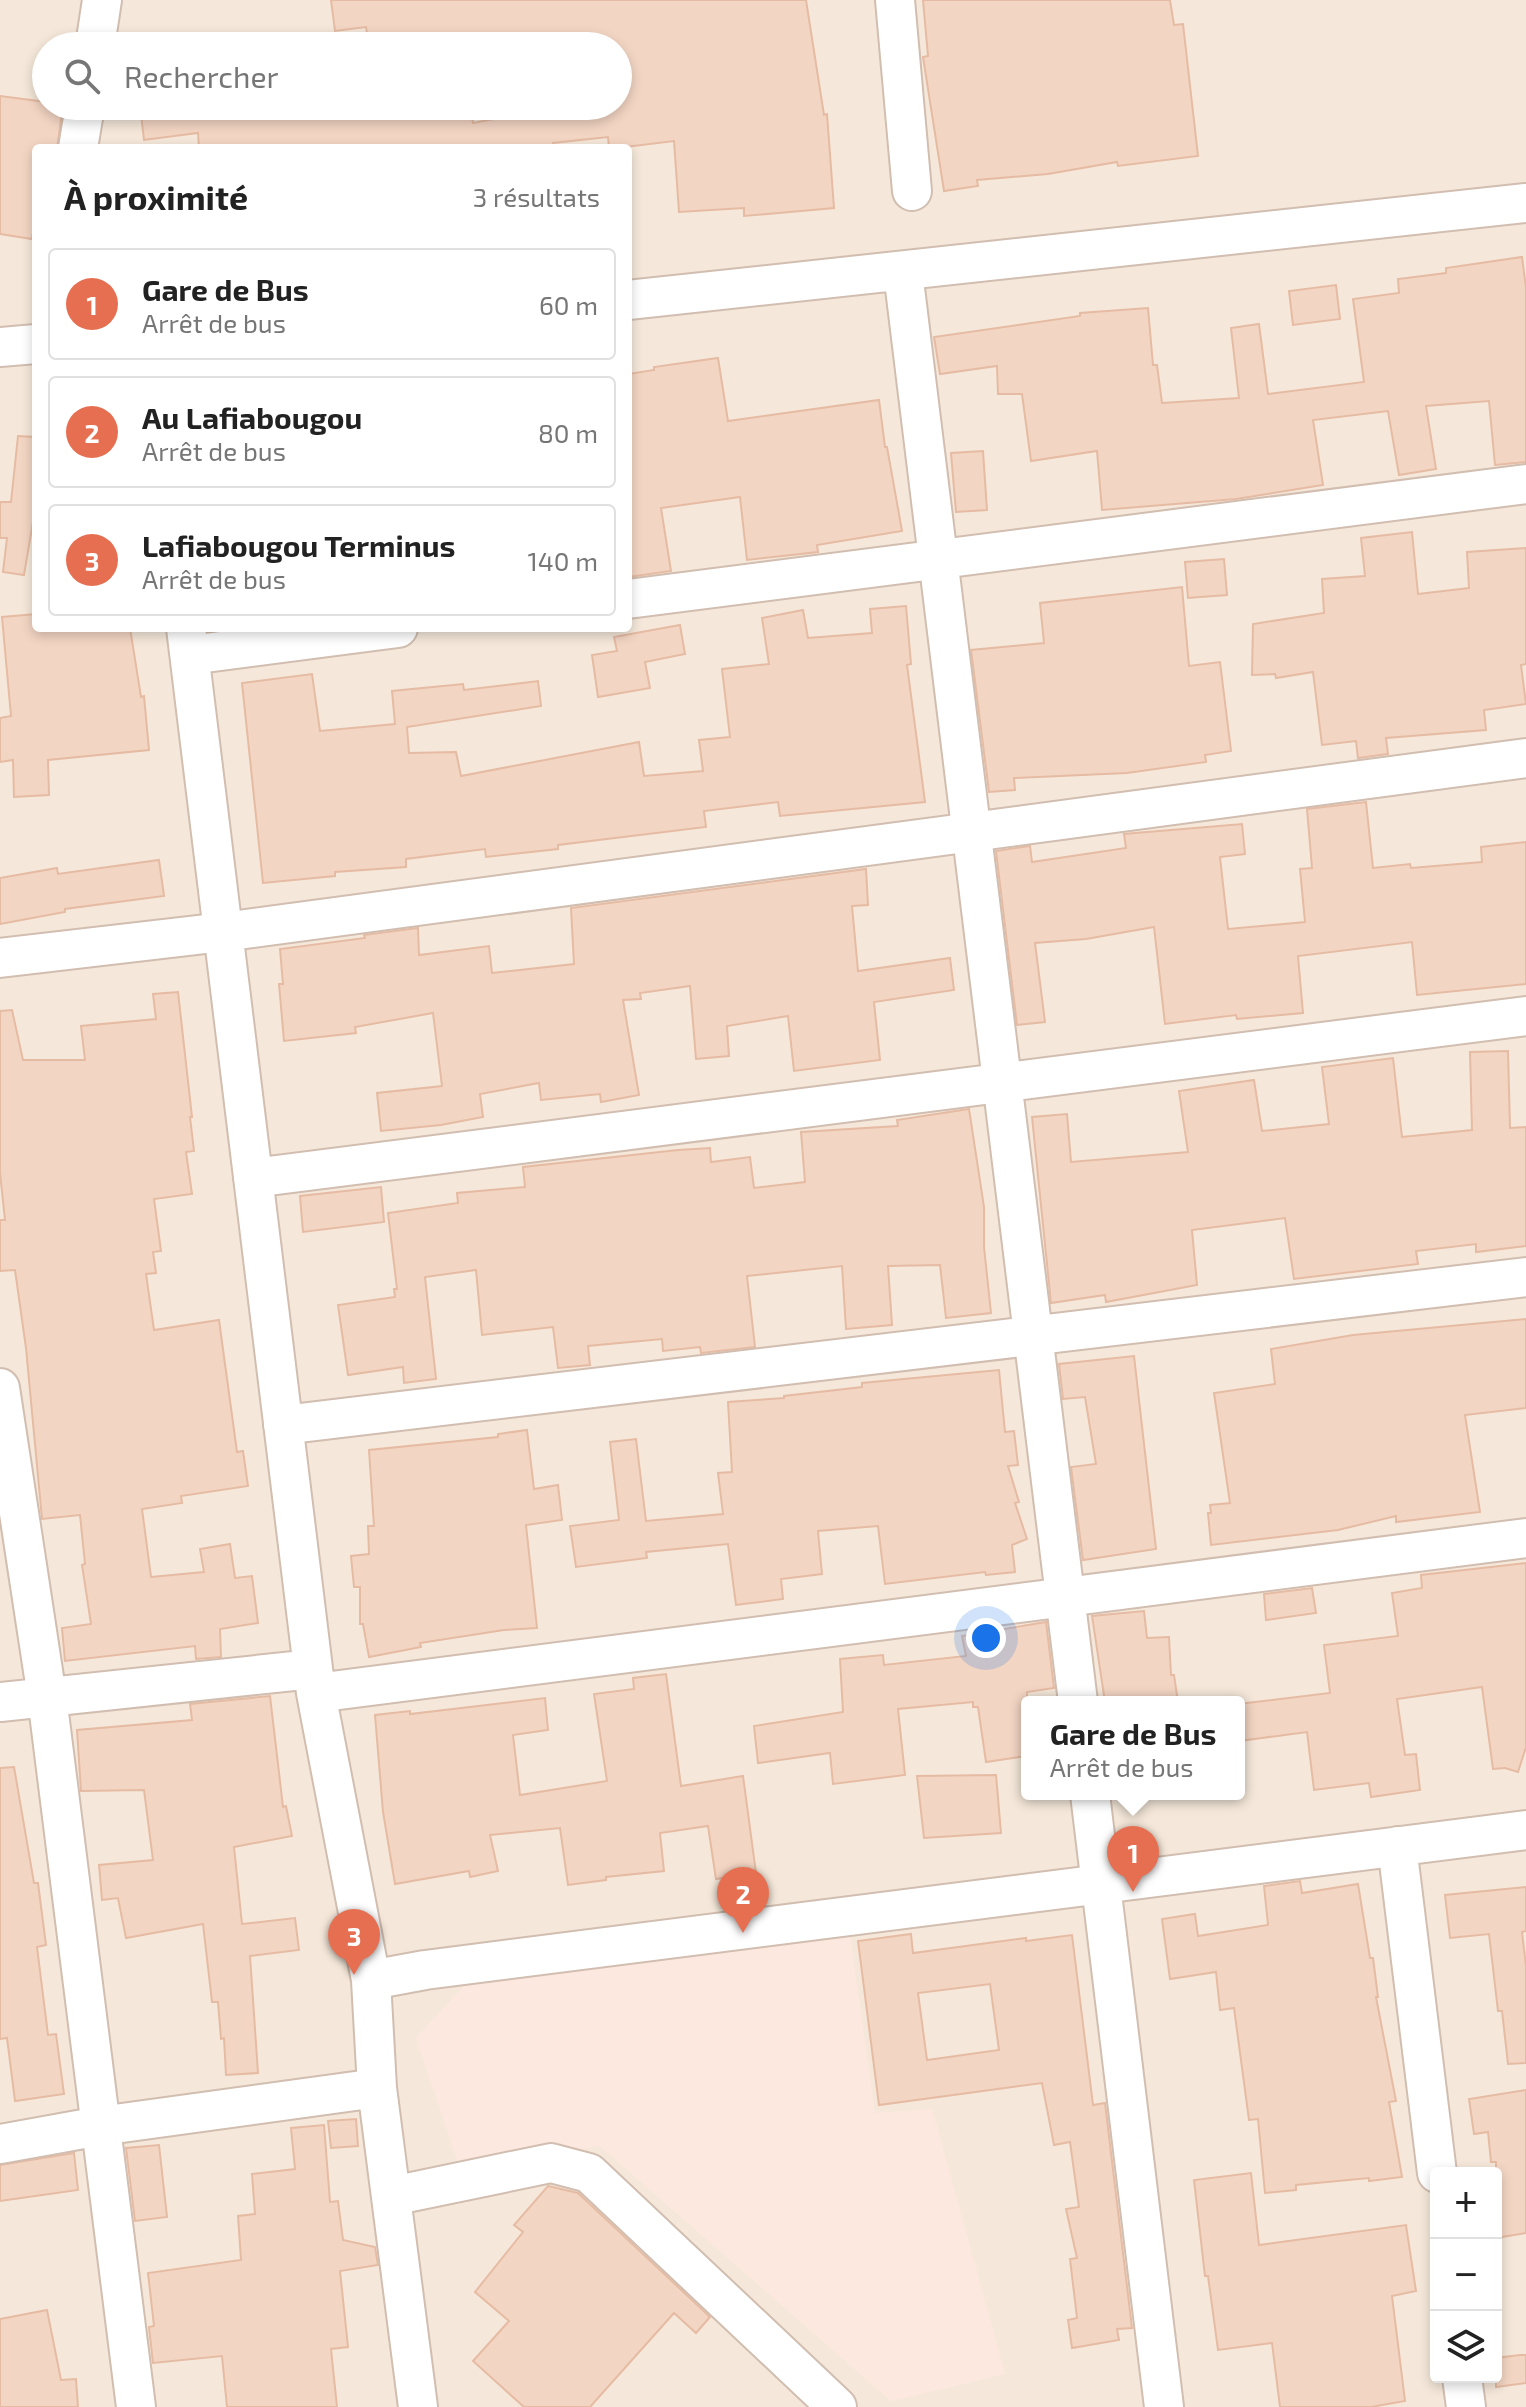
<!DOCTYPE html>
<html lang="fr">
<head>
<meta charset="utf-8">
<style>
  :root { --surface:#fff; --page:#f6f6f6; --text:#222; --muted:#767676; --line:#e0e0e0; --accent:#e76f51 }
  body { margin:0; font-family:"Exo 2",sans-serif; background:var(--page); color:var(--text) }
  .controls { position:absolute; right:24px; bottom:24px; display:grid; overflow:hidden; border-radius:8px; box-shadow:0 4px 12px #0003 }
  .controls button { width:72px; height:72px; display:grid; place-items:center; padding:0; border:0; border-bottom:2px solid var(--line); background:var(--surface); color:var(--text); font:40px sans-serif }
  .you { position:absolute; left:986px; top:1638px; width:28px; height:28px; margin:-20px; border:6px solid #fff; border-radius:50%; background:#1a73e8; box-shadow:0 0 0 12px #1a73e833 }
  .badge { display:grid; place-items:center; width:52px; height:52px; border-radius:50%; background:var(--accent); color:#fff; font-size:26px; font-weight:700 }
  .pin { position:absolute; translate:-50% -66px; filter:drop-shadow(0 2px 4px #0008) }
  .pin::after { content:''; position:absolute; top:42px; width:28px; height:24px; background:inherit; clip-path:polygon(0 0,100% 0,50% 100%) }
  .popup { position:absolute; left:1021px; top:1696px; width:224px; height:104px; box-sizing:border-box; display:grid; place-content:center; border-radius:8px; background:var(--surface); filter:drop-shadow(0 2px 6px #0005); font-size:26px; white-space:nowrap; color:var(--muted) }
  .popup b { font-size:30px; color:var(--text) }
  .popup::after { content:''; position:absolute; left:50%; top:100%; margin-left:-16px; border:16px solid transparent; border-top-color:var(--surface) }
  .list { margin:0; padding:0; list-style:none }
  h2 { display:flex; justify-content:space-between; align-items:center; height:104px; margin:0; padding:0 32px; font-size:34px }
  h2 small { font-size:26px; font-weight:400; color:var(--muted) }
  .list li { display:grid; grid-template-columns:52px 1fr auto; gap:24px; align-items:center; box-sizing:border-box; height:112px; margin:0 16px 16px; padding:0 16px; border:2px solid var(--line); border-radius:8px }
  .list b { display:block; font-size:30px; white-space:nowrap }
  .list p { margin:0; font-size:26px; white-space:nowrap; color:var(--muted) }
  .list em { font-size:26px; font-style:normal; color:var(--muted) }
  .icon { flex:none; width:44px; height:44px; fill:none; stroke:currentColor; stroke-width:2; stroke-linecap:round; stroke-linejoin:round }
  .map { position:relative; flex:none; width:1526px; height:2407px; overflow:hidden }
  .search { position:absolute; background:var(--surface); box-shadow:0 4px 12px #0003; left:32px; top:32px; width:600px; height:88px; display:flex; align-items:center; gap:20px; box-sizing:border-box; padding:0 28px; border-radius:44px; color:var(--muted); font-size:30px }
  .panel { position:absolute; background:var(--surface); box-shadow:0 4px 12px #0003; left:32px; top:144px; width:600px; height:488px; border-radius:8px }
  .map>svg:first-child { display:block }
  .residential { fill:#f5e8da; fill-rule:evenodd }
  .commercial { fill:#fde8e0 }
  .building { fill:#f3d5c3; stroke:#e6bba3; stroke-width:2; fill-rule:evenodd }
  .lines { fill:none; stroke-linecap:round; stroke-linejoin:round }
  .street-casing { stroke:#d1beb0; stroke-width:42 }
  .street { stroke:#fff; stroke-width:38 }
</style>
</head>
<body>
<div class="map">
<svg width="1526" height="2407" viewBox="0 0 1526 2407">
  <rect width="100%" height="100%" fill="#fdf6ec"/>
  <path class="residential" d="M 0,0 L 1526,0 L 1526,2407 L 0,2407 ZM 46,46 L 618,46 L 618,106 L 46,106 ZM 36,148 L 628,148 L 628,628 L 36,628 ZM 1027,1702 L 1239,1702 L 1239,1794 L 1027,1794 ZM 1436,2173 L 1496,2173 L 1496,2377 L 1436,2377 Z"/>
  <path class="commercial" d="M 848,1922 L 875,2113 L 932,2109 L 1005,2374 L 891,2401 L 600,2146 L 460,2169 L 416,2038 L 476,1973 Z"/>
  <path class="building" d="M 331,0 L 806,0 L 824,115 L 827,114 L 834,208 L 744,216 L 744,208 L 679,212 L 674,141 L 617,148 L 609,148 L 608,137 L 553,143 L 554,148 L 199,148 L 198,133 L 144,140 L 140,106 L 471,106 L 473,123 L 561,106 L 618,106 L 618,46 L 416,46 L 416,41 L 369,46 L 366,27 L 335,31 Z
    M 923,0 L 1170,0 L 1174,25 L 1183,24 L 1198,156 L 1118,166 L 1117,162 L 1048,174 L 977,180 L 978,186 L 944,191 L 923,57 L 928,56 Z
    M 0,96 L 46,102 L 46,106 L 63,106 L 57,148 L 36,148 L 36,215 L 32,239 L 0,234 Z
    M 1522,257 L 1526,288 L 1526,462 L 1495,465 L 1489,401 L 1426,406 L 1436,469 L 1399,475 L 1388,411 L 1313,420 L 1323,485 L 1236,499 L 1102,510 L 1097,451 L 1031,461 L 1022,394 L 998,394 L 997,366 L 940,374 L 934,337 L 1080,316 L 1080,313 L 1148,308 L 1153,365 L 1157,365 L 1162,403 L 1239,398 L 1231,328 L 1259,324 L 1268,394 L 1364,382 L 1353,299 L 1399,293 L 1398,279 L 1446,273 L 1446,268 Z
    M 1336,285 L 1340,319 L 1293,325 L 1289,291 Z
    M 718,358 L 728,421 L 879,400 L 885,447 L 887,447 L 902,531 L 817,545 L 818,552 L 747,560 L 740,497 L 661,508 L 671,571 L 628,577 L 628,374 L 654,370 L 654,367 Z
    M 18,436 L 36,437 L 36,504 L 24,575 L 3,572 L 7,538 L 0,538 L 0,502 L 11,502 Z
    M 983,451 L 987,510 L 956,512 L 951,453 Z
    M 1412,532 L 1418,594 L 1469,588 L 1467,552 L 1526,548 L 1526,664 L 1521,665 L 1526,704 L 1484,710 L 1486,730 L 1386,738 L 1388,754 L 1358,758 L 1356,741 L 1322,745 L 1313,672 L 1276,678 L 1275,674 L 1252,675 L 1253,624 L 1324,613 L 1322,579 L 1365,576 L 1361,538 Z
    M 1224,559 L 1227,595 L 1188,598 L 1185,562 Z
    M 1182,587 L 1189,666 L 1220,662 L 1231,751 L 1205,755 L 1206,762 L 1127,773 L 1014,778 L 1015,790 L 989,792 L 971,650 L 1044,643 L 1040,603 Z
    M 906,606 L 911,664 L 907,665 L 925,802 L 780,816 L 778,802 L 704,811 L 706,827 L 558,845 L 558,849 L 486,857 L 485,849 L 406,859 L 406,867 L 335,872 L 335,876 L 263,883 L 242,683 L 312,674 L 320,731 L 395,724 L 392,691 L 463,684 L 464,690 L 538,681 L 541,706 L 407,727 L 409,753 L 456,752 L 461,776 L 639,742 L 644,776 L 703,771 L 699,740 L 730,737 L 722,669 L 769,664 L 762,618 L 803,610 L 808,638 L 872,633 L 870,609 Z
    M 36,614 L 36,628 L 130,628 L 141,697 L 144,696 L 149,750 L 48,760 L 49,795 L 14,797 L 13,760 L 0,762 L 0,718 L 11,716 L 2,617 Z
    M 680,625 L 685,654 L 645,662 L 650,688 L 598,697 L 592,655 L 617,651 L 614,637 Z
    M 1366,802 L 1373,868 L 1410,864 L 1411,868 L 1482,862 L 1481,847 L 1526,842 L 1526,984 L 1417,995 L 1412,942 L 1298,956 L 1303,1013 L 1237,1019 L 1236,1015 L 1165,1024 L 1154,927 L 1086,939 L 1035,943 L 1045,1022 L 1017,1025 L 996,851 L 1030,846 L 1032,862 L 1126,848 L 1124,834 L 1242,824 L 1245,854 L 1220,857 L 1228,929 L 1305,922 L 1300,869 L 1312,868 L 1307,809 Z
    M 159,860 L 164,896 L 65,909 L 65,912 L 0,924 L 0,878 L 57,868 L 58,874 Z
    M 866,869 L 868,905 L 852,906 L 858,971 L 950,958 L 954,990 L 874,1002 L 880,1060 L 794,1071 L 788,1016 L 727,1026 L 729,1056 L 696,1059 L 690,986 L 640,993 L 641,999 L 623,1000 L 639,1095 L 601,1102 L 600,1094 L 541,1100 L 539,1083 L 480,1094 L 483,1117 L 441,1125 L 381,1131 L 377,1093 L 442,1086 L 433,1013 L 355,1027 L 356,1033 L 284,1041 L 279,984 L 283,984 L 280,949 L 365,938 L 364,935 L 418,928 L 419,955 L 489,946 L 492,973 L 574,964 L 571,908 Z
    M 178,992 L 192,1117 L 190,1117 L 194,1151 L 186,1152 L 192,1194 L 154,1199 L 161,1251 L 153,1252 L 156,1273 L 146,1274 L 154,1330 L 219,1320 L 237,1452 L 243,1451 L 248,1486 L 181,1496 L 182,1503 L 142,1509 L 151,1577 L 204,1572 L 200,1549 L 230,1544 L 235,1578 L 252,1576 L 258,1623 L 220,1629 L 221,1657 L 196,1659 L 195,1646 L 65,1661 L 62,1628 L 91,1624 L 82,1565 L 85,1564 L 80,1515 L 42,1519 L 26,1348 L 15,1270 L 0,1271 L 0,1220 L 5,1220 L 0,1173 L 0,1011 L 12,1010 L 23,1060 L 85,1060 L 81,1026 L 156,1019 L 153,994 Z
    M 1508,1051 L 1510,1128 L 1526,1127 L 1526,1246 L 1476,1252 L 1476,1244 L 1416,1251 L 1418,1264 L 1294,1279 L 1285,1218 L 1192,1230 L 1197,1285 L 1106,1302 L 1105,1295 L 1051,1303 L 1032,1117 L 1067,1114 L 1071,1162 L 1188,1152 L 1179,1091 L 1254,1080 L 1262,1131 L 1329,1124 L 1322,1067 L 1393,1058 L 1402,1137 L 1472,1130 L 1470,1052 Z
    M 969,1109 L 984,1207 L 984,1247 L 991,1313 L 946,1318 L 940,1265 L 888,1266 L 892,1325 L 846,1329 L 842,1266 L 747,1276 L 755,1347 L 701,1353 L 700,1347 L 663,1351 L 662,1339 L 588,1346 L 590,1365 L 558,1368 L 553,1327 L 482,1335 L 476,1270 L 425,1277 L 436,1379 L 404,1383 L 403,1367 L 348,1375 L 338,1305 L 395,1297 L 394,1289 L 397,1289 L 388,1213 L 458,1203 L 457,1193 L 525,1187 L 523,1167 L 678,1150 L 710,1148 L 711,1162 L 750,1157 L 754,1188 L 805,1182 L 801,1132 L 898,1126 L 897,1120 Z
    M 381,1187 L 384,1222 L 303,1232 L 300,1196 Z
    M 1526,1319 L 1526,1408 L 1465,1415 L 1480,1512 L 1396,1522 L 1396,1516 L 1338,1530 L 1211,1545 L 1208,1513 L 1211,1513 L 1210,1505 L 1230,1503 L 1214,1393 L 1275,1384 L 1271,1349 L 1353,1335 Z
    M 1134,1356 L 1156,1549 L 1083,1560 L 1071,1467 L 1096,1464 L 1085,1397 L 1063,1399 L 1059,1364 Z
    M 999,1370 L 1005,1432 L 1014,1431 L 1018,1465 L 1008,1466 L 1019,1502 L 1015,1503 L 1027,1539 L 1012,1545 L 1015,1572 L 986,1575 L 985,1572 L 885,1584 L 878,1526 L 818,1531 L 822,1574 L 781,1579 L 783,1599 L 736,1605 L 728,1544 L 646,1552 L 647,1558 L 576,1567 L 570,1526 L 619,1520 L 610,1442 L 636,1439 L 646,1521 L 723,1514 L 718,1473 L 732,1472 L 728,1402 L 784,1398 L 784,1396 L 862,1387 L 862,1383 Z
    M 527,1430 L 534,1489 L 558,1485 L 562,1520 L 526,1525 L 537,1628 L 504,1630 L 420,1643 L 421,1647 L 369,1657 L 363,1624 L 360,1624 L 360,1587 L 354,1587 L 351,1556 L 369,1554 L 368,1526 L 374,1526 L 369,1450 L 498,1437 L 498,1434 Z
    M 1526,1563 L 1526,1747 L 1518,1772 L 1505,1768 L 1493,1769 L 1482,1687 L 1397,1699 L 1405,1755 L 1416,1754 L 1420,1790 L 1371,1797 L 1369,1783 L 1314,1790 L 1307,1732 L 1239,1741 L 1239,1704 L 1330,1693 L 1324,1645 L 1398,1636 L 1392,1593 L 1422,1588 L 1421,1575 Z
    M 1312,1588 L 1316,1613 L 1266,1620 L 1264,1594 Z
    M 1144,1611 L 1147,1638 L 1169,1637 L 1171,1675 L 1174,1675 L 1178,1702 L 1105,1702 L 1092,1616 Z
    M 1046,1622 L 1054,1688 L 1027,1692 L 1027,1756 L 986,1762 L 978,1707 L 973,1707 L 973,1702 L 898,1709 L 905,1775 L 833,1784 L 830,1753 L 758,1763 L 754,1726 L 843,1712 L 840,1659 L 883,1655 L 884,1665 L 966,1656 L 962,1636 Z
    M 666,1674 L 681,1786 L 743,1776 L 756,1873 L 716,1879 L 708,1826 L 660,1833 L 664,1871 L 606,1877 L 606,1880 L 568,1885 L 560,1828 L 490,1835 L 498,1871 L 470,1877 L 469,1871 L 395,1884 L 383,1812 L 375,1715 L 410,1711 L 410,1714 L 545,1698 L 548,1730 L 513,1735 L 520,1795 L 607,1781 L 594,1694 L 634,1689 L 633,1678 Z
    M 270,1696 L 283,1807 L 286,1806 L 292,1836 L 234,1847 L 242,1924 L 295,1918 L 299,1950 L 250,1956 L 258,2073 L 226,2075 L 224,2038 L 221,2039 L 218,2002 L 212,2002 L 203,1924 L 126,1938 L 118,1898 L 102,1900 L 99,1865 L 153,1860 L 144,1790 L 81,1791 L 77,1730 L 192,1720 L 190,1704 Z
    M 14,1767 L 34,1883 L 38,1883 L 46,1945 L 37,1947 L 48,2035 L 56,2034 L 64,2094 L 15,2101 L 7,2038 L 0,2039 L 0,1768 Z
    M 996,1775 L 1001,1833 L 924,1838 L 917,1776 Z
    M 1300,1881 L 1302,1893 L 1358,1884 L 1370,1958 L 1373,1958 L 1378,1997 L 1376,1997 L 1396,2101 L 1389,2102 L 1402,2177 L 1369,2181 L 1369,2178 L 1296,2185 L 1296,2190 L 1265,2193 L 1258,2119 L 1249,2120 L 1234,2008 L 1220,2010 L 1216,1972 L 1170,1979 L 1162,1919 L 1195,1914 L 1198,1936 L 1268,1925 L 1264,1886 Z
    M 1526,1887 L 1526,1931 L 1522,1932 L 1526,1966 L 1526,2063 L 1508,2064 L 1502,2011 L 1498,2011 L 1489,1934 L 1450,1938 L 1445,1895 Z
    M 911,1934 L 913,1953 L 1026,1938 L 1026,1941 L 1072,1935 L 1093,2105 L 1105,2103 L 1132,2328 L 1117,2329 L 1119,2340 L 1072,2348 L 1068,2320 L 1077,2318 L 1070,2259 L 1077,2258 L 1066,2209 L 1079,2207 L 1070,2142 L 1054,2145 L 1042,2083 L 879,2105 L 858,1941 ZM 990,1984 L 999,2050 L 927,2060 L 918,1993 Z
    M 1526,2090 L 1526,2233 L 1496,2238 L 1496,2162 L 1491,2162 L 1488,2132 L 1474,2134 L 1469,2099 Z
    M 356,2119 L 358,2146 L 331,2148 L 328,2121 Z
    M 324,2125 L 330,2202 L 338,2201 L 343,2240 L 375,2247 L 378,2265 L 340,2271 L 348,2347 L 331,2349 L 337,2407 L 227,2407 L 222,2356 L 153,2363 L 149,2327 L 154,2326 L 148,2273 L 241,2260 L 238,2216 L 255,2214 L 252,2174 L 295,2169 L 291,2128 Z
    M 159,2145 L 167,2217 L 135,2221 L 126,2148 Z
    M 74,2153 L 78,2190 L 0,2201 L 0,2165 Z
    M 1251,2173 L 1259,2245 L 1406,2225 L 1416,2291 L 1392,2296 L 1405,2401 L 1371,2407 L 1280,2407 L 1272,2343 L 1218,2350 L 1208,2276 L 1205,2276 L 1194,2180 Z
    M 548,2186 L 578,2193 L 710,2317 L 696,2333 L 674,2313 L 590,2407 L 524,2407 L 473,2361 L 509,2321 L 475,2292 L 523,2232 L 514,2225 Z
    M 47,2310 L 61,2380 L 76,2379 L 78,2407 L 0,2407 L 0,2319 Z
    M 1520,2355 L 1526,2355 L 1526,2383 L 1496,2387 L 1496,2358 Z"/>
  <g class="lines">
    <defs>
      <path id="street" d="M 895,0 L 912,191
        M 95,46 L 102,0
        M 78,148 L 85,106
        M 903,272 L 1078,1702
        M 628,300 L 1526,203
        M 0,347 L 36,344
        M 628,599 L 1526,484
        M 186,628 L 316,1693 L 371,1980 L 377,2088 L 418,2407
        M 190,655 L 398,628
        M 0,958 L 223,932 L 1526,758
        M 253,1178 L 1526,1016
        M 0,1388 L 47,1697 L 136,2407
        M 283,1425 L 1526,1277
        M 316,1693 L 1526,1538
        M 0,1702 L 313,1669
        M 1090,1794 L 1164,2407
        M 1397,1846 L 1437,2173
        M 371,1980 L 425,1970 L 1526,1830
        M 0,2144 L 100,2126 L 377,2088
        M 392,2196 L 551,2163 L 589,2173 L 837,2407
        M 1462,2377 L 1466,2407"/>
    </defs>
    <use href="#street" class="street-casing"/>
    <use href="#street" class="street"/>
  </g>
</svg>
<div class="controls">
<button>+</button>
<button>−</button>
<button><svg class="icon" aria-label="layers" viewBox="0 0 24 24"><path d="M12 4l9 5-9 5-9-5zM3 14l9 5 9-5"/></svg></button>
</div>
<div class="you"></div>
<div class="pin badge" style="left:1133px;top:1892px">1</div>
<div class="popup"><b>Gare de Bus</b>Arrêt de bus</div>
<div class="pin badge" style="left:743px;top:1933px">2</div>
<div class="pin badge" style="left:354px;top:1975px">3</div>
<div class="search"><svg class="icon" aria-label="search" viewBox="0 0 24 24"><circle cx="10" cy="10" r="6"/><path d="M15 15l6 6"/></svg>Rechercher</div>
<section class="panel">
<h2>À proximité<small>3 résultats</small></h2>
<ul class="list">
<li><span class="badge">1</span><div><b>Gare de Bus</b><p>Arrêt de bus</p></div><em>60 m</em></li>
<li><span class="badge">2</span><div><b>Au Lafiabougou</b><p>Arrêt de bus</p></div><em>80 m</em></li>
<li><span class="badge">3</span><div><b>Lafiabougou Terminus</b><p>Arrêt de bus</p></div><em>140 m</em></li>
</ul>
</section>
</div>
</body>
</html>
